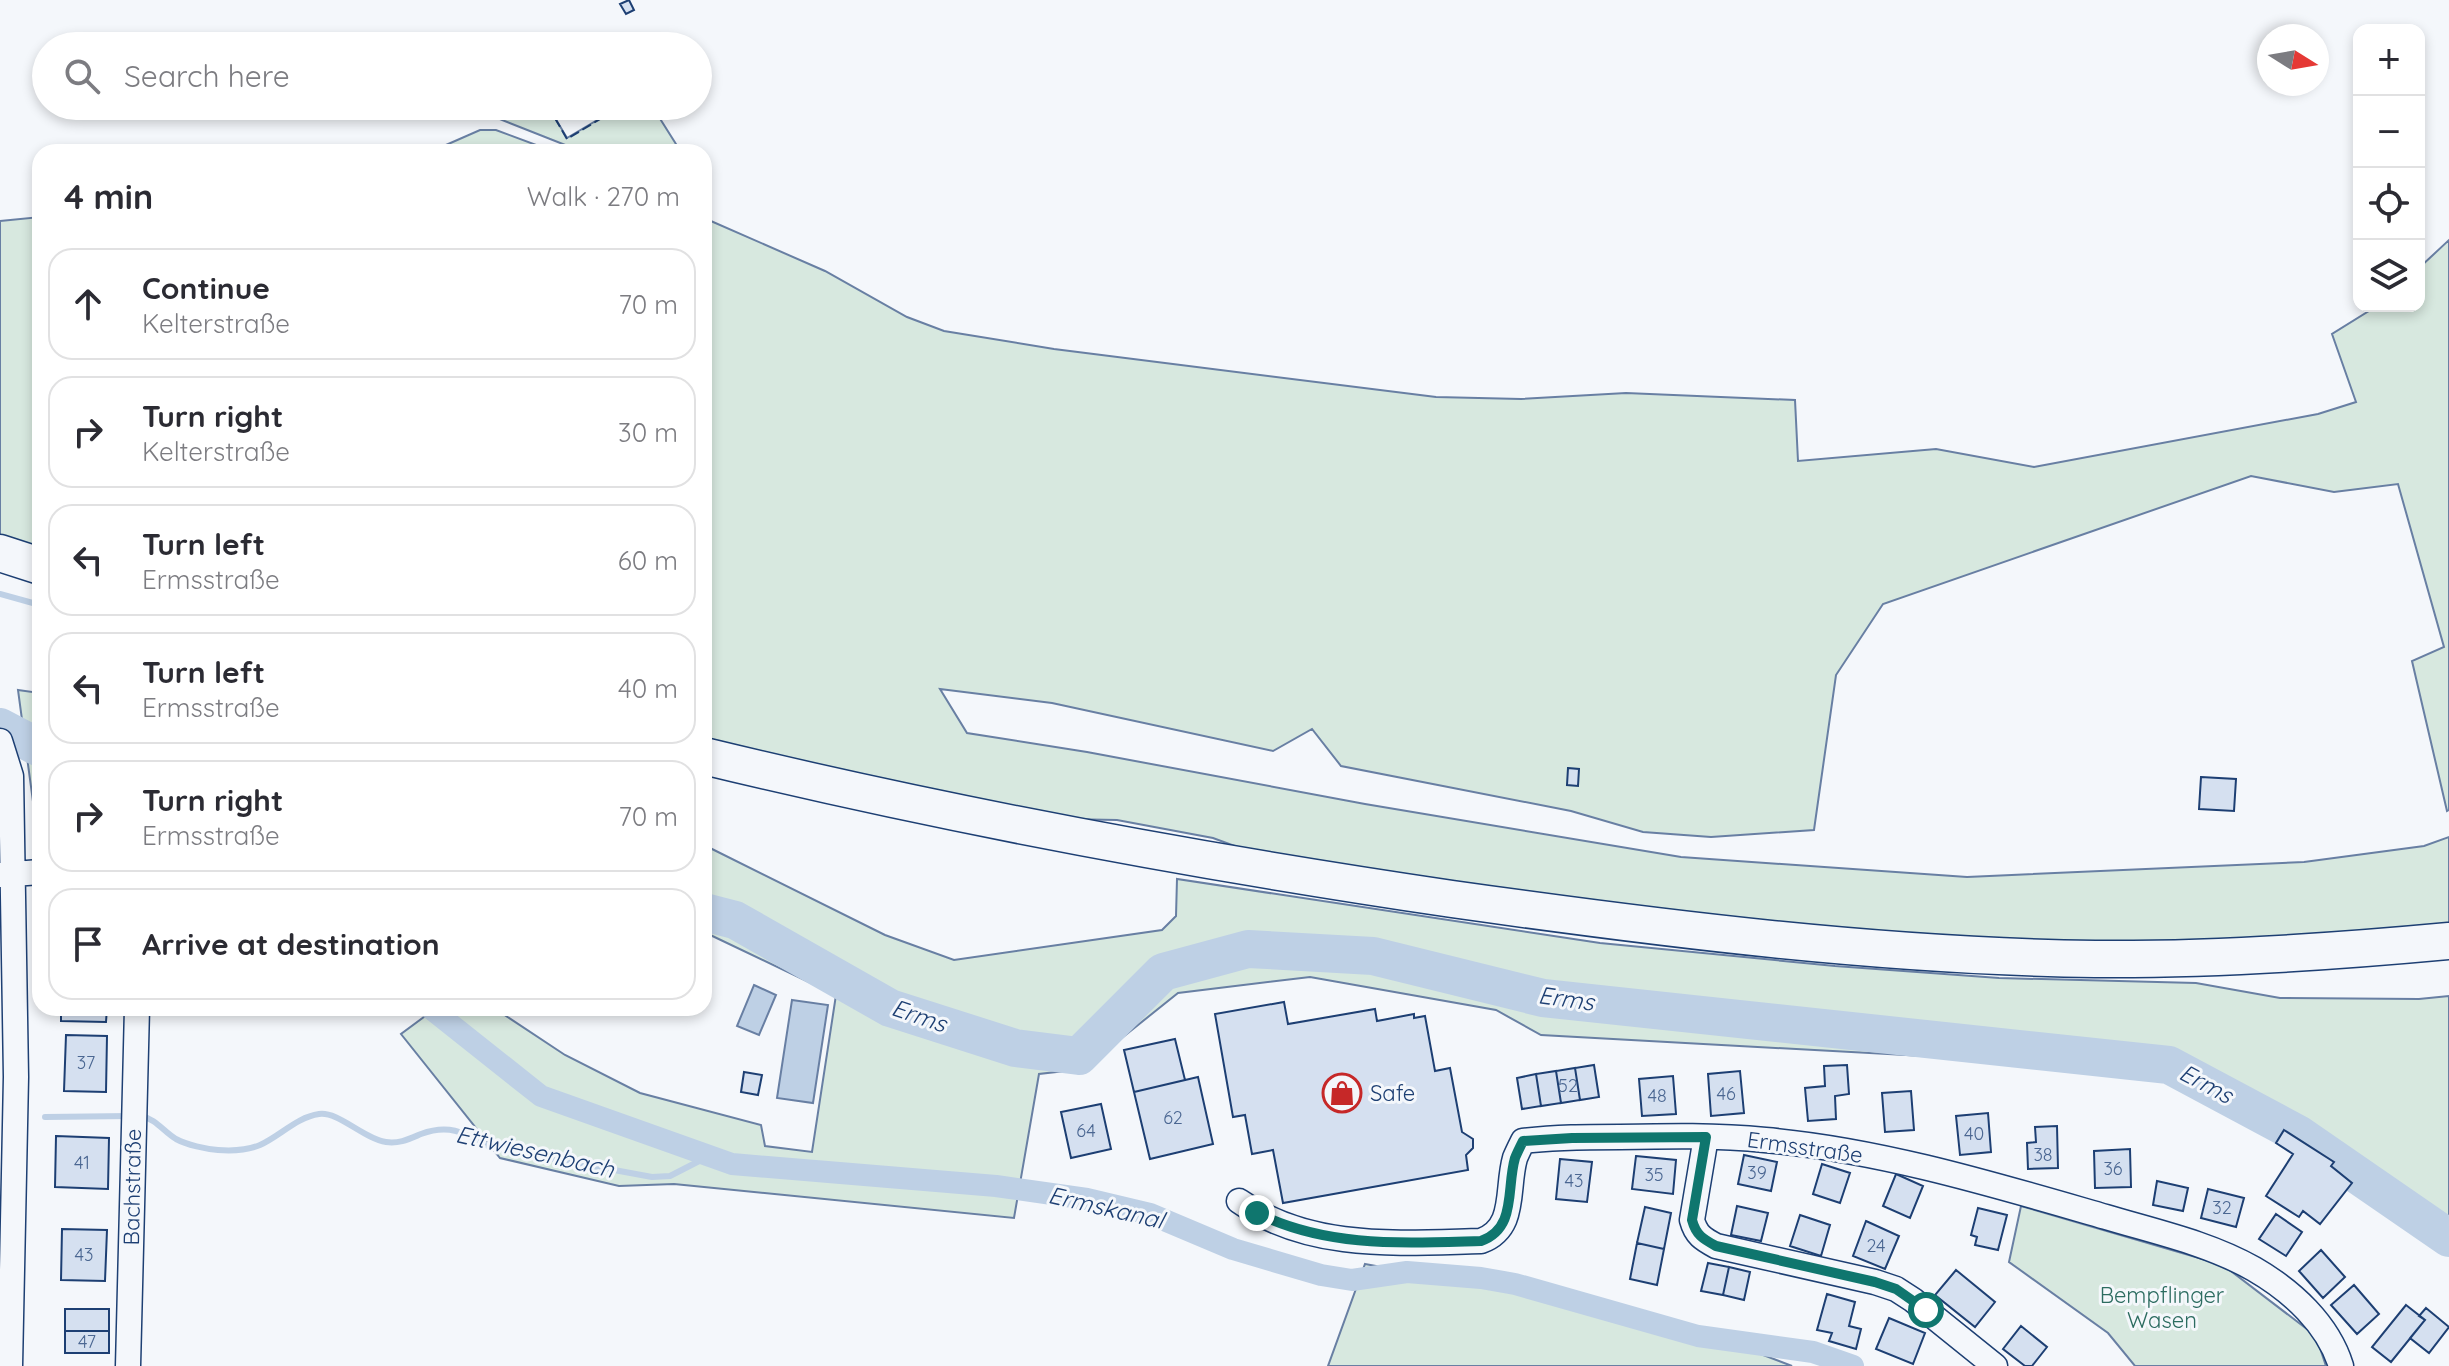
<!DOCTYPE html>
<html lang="en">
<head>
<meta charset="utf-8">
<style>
  :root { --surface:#fff; --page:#f7f7f7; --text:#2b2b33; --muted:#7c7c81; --line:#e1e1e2 }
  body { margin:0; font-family:Quicksand,sans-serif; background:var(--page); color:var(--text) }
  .controls { position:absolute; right:24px; top:24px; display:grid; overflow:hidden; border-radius:16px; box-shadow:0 4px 12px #0003 }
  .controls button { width:72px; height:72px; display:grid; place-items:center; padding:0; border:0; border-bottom:2px solid var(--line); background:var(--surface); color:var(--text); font:40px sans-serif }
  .compass { position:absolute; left:2257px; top:24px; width:72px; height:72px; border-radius:50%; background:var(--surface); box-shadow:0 4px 12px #0003; rotate:101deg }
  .stop { position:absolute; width:24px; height:24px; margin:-18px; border:6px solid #0f766e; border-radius:50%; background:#fff }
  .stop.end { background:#0f766e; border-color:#fff; box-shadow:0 2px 8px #0008 }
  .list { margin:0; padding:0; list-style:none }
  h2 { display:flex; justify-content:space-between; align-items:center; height:104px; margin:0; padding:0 32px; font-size:34px }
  h2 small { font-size:26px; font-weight:400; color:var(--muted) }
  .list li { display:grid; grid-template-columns:52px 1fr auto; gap:24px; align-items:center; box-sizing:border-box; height:112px; margin:0 16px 16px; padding:0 16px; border:2px solid var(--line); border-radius:24px }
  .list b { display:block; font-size:30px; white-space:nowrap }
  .list p { margin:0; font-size:26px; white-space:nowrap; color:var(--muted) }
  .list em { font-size:26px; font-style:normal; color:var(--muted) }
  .icon { flex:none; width:44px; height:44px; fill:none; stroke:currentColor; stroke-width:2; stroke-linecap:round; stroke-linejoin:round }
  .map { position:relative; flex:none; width:2449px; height:1366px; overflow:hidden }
  .search { position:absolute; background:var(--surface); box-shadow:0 4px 12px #0003; left:32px; top:32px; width:680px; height:88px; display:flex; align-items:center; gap:20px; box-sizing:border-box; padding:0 28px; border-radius:44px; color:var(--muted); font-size:30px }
  .panel { position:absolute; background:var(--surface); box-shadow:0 4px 12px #0003; left:32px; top:144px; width:680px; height:872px; border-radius:24px }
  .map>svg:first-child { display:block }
  .green { fill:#d7e8df; stroke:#687fa3; stroke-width:2 }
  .water { fill:#bed0e5; stroke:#687fa3; stroke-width:2 }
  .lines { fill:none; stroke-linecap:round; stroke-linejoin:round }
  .stream { stroke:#bed0e5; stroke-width:6 }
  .canal { stroke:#bed0e5; stroke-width:22 }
  .river { stroke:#bed0e5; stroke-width:38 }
  .building { fill:#d5e0f0; stroke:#1d3f73; stroke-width:2 }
  .minor-casing { stroke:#1d3f73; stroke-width:27 }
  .highway-casing { stroke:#1d3f73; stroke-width:39 }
  .minor { stroke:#f4f7fb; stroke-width:24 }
  .highway { stroke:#f4f7fb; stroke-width:36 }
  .fence { stroke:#1d3f73; stroke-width:2; stroke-dasharray:10 4; stroke-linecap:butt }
  .route { stroke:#0f766e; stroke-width:10 }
  .labels { text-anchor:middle; stroke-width:6; stroke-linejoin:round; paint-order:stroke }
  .number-label { font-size:18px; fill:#4b6792 }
  .poi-label { font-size:22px; fill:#1d3f73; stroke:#f4f7fb; text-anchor:start }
  .street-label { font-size:22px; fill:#1d3f73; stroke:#f4f7fb }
  .park-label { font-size:22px; fill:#2c6c60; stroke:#f4f7fb }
  .water-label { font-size:24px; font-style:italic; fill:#1d3f73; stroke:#f4f7fb }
</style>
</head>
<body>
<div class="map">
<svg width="2449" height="1366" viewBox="0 0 2449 1366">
  <rect width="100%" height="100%" fill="#f4f7fb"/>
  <path class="green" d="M 533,106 L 548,106 L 567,138 L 614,110 L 613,106 L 652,106 L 681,152 L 583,152 L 502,120 Z
    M 480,130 L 496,130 L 555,152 L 430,152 Z
    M 40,217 L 40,549 L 0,535 L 0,221 Z
    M 704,218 L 825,271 L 907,317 L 944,331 L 1054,349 L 1436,397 L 1521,399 L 1626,393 L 1795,400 L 1798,461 L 1936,449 L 2034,467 L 2318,414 L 2356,402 L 2332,334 L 2377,306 L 2419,306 L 2419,268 L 2449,240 L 2449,810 L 2447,811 L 2412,661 L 2444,647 L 2398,484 L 2334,492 L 2251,476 L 1883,604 L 1836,675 L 1814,830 L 1711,837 L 1643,832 L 1571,811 L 1341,766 L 1312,729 L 1273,751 L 1052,703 L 940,689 L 967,733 L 1087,752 L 1365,804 L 1681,857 L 1967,877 L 2304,862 L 2424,846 L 2449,837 L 2449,928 L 2340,940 L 2050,943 L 1880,934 L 1671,913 L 1270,859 L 1213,838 L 1117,820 L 1064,819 L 704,742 Z
    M 18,690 L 40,693 L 40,814 L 34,809 Z
    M 704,845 L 885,935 L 954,960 L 1162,930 L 1176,916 L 1177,879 L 1600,943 L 1835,966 L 1999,978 L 2196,983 L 2280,998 L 2419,999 L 2449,996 L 2449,1232 L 2281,1124 L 2178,1070 L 1541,1035 L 1496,1010 L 1310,977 L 1178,993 L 1083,1069 L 1039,1074 L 1014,1218 L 674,1184 L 619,1186 L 500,1158 L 401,1034 L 436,1008 L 494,1008 L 565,1055 L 640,1093 L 761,1125 L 765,1146 L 812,1152 L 836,995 L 704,932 Z
    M 2021,1206 L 2223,1265 L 2316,1336 L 2326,1366 L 2135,1366 L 2108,1333 L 2009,1262 Z
    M 1365,1264 L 1508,1290 L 1703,1332 L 1792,1366 L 1328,1366 Z"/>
  <path class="water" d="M 754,985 L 776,995 L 759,1035 L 737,1026 Z
    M 792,1000 L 828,1005 L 813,1103 L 777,1098 Z"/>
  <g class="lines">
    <path class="stream" d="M 0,594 L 40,605
      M 141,1116 C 156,1119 164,1132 176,1139 C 187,1145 206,1149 218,1150 C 232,1151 246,1151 260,1145 C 280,1136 297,1117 319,1114 C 338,1111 364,1139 386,1142 C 399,1144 409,1139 421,1134 C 451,1123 466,1134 490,1147 L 652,1177 L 670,1176 L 709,1156
      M 45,1117 L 130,1116"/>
    <path class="canal" d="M 430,1008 L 541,1096 L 732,1164 L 996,1186 L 1087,1199 L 1150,1214 L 1233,1249 L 1321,1275 L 1352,1280 L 1407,1272 L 1481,1278 L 1515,1284 L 1698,1336 L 1813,1352 L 1853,1366"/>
    <path class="river" d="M 0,727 L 40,748
      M 704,912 L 735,920 L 890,1008 L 1015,1048 L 1079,1056 L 1163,972 L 1248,949 L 1373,956 L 1543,998 L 2169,1065 L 2298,1134 L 2449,1238"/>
  </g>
  <path class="building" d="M 629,0 L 634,10 L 626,14 L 620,4 Z
    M 1568,768 L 1579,769 L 1578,786 L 1567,785 Z
    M 2201,777 L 2236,779 L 2234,811 L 2199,809 Z
    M 1284,1002 L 1288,1024 L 1375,1009 L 1377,1021 L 1414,1014 L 1414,1018 L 1425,1016 L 1435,1071 L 1450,1068 L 1462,1132 L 1473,1139 L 1473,1148 L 1466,1155 L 1468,1170 L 1283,1203 L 1273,1150 L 1252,1154 L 1245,1115 L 1233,1117 L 1215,1014 Z
    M 61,1008 L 107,1008 L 106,1022 L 61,1021 Z
    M 66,1035 L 107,1036 L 106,1092 L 64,1091 Z
    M 1175,1039 L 1185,1080 L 1134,1092 L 1124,1050 Z
    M 1594,1065 L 1599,1097 L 1580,1100 L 1575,1068 Z
    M 1847,1065 L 1849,1094 L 1835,1096 L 1836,1119 L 1808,1121 L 1805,1088 L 1825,1086 L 1824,1066 Z
    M 1575,1068 L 1580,1100 L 1561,1103 L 1556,1071 Z
    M 1556,1071 L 1561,1103 L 1541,1106 L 1536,1074 Z
    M 1740,1071 L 1744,1113 L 1711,1116 L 1708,1074 Z
    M 744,1072 L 762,1075 L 758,1095 L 741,1092 Z
    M 1536,1074 L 1541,1106 L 1522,1109 L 1517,1078 Z
    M 1673,1076 L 1676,1114 L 1642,1116 L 1639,1079 Z
    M 1198,1077 L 1213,1144 L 1150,1159 L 1134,1092 Z
    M 1911,1091 L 1914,1130 L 1885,1132 L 1882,1093 Z
    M 1101,1104 L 1111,1149 L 1071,1158 L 1061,1112 Z
    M 1988,1113 L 1991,1152 L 1960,1155 L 1956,1116 Z
    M 2057,1126 L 2058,1168 L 2028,1169 L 2027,1143 L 2036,1142 L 2035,1127 Z
    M 2284,1130 L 2334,1162 L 2331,1166 L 2352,1183 L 2320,1224 L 2303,1211 L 2299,1217 L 2266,1196 L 2293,1154 L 2276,1143 Z
    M 56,1136 L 109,1138 L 108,1189 L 55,1187 Z
    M 2130,1149 L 2131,1187 L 2095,1188 L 2094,1151 Z
    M 1744,1155 L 1777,1162 L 1771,1191 L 1738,1184 Z
    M 1636,1156 L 1676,1160 L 1673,1194 L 1632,1189 Z
    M 1560,1159 L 1592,1162 L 1587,1202 L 1556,1199 Z
    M 1822,1164 L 1850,1173 L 1840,1203 L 1813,1194 Z
    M 1896,1174 L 1923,1186 L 1910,1218 L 1883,1206 Z
    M 2157,1181 L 2188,1188 L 2183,1211 L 2153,1205 Z
    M 2208,1189 L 2244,1198 L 2236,1227 L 2201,1218 Z
    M 1737,1206 L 1768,1213 L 1761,1241 L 1731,1235 Z
    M 1645,1207 L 1671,1213 L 1664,1249 L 1637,1243 Z
    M 1978,1208 L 2007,1215 L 1998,1250 L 1975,1245 L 1977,1237 L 1971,1235 Z
    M 2276,1214 L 2302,1232 L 2286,1256 L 2259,1239 Z
    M 1800,1215 L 1830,1225 L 1821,1256 L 1790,1246 Z
    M 1866,1221 L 1899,1236 L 1885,1269 L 1853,1256 Z
    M 62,1229 L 107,1230 L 105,1281 L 61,1280 Z
    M 1637,1243 L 1664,1249 L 1657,1285 L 1630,1279 Z
    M 2321,1250 L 2345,1277 L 2323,1298 L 2299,1271 Z
    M 1708,1263 L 1729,1267 L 1723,1295 L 1701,1291 Z
    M 1729,1267 L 1750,1272 L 1744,1300 L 1723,1295 Z
    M 1956,1270 L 1995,1302 L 1975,1327 L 1935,1295 Z
    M 2354,1285 L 2379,1314 L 2357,1334 L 2331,1305 Z
    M 1827,1294 L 1855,1302 L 1849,1326 L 1861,1329 L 1856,1349 L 1829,1341 L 1832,1333 L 1817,1330 Z
    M 2406,1305 L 2425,1320 L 2391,1362 L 2372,1347 Z
    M 2426,1308 L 2449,1327 L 2429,1353 L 2410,1338 L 2425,1320 L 2419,1316 Z
    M 65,1309 L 109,1309 L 109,1331 L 65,1331 Z
    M 1889,1318 L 1925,1333 L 1913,1364 L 1876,1349 Z
    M 2021,1326 L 2047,1347 L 2032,1366 L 2025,1366 L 2003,1349 Z
    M 65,1331 L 109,1331 L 109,1353 L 65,1353 Z"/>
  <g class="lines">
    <defs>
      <path id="minor" d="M 0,741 L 11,776 L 16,1077 L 10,1366
        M 0,875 L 40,872
        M 1706,1137 L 1692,1220 C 1696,1235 1703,1239 1716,1246 L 1875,1282 L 1896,1289 L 1913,1300 L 1995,1366
        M 1239,1201 C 1310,1251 1398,1243 1481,1241 C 1517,1228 1506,1189 1515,1158 C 1517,1153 1520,1147 1523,1141 C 1555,1137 1587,1137 1620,1137 C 1668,1136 1717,1135 1765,1140 C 1880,1150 1995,1185 2106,1217 C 2156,1232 2208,1243 2254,1269 C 2292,1291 2328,1324 2341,1366
        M 128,1366 L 137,1008"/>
      <path id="highway" d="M 0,553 L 40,566
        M 704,756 C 951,816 1201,862 1452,899 C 1665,929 1880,956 2095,959 C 2214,960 2331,952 2449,941"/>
    </defs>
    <use href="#minor" class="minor-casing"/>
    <use href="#highway" class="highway-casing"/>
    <use href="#minor" class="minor"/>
    <use href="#highway" class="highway"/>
    <path class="fence" d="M 548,106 L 567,139 L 615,110 L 613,106"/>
  </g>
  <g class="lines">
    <path class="route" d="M 1257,1213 C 1327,1248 1404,1243 1481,1241 C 1517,1228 1506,1189 1515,1158 C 1517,1153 1520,1147 1523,1141 L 1572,1138 L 1706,1137 L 1692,1220 C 1696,1235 1703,1239 1716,1246 L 1875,1282 L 1896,1289 L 1926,1310"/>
  </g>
  <defs>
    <symbol id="shop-ring" viewBox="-11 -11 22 22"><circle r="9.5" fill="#f4f7fb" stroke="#c62828" stroke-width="1.5"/><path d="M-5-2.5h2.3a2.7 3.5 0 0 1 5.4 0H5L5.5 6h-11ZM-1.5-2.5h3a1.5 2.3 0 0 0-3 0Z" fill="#c62828"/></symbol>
  </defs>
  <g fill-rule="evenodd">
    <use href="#shop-ring" x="1320" y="1071" width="44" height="44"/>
  </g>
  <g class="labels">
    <g class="number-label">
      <text x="86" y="1069">37</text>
      <text x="1568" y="1092">52</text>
      <text x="1726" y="1100">46</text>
      <text x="1657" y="1102">48</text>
      <text x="1173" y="1124">62</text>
      <text x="1086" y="1137">64</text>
      <text x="1974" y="1140">40</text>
      <text x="2043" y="1161">38</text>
      <text x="82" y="1169">41</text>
      <text x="2113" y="1175">36</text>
      <text x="1757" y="1179">39</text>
      <text x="1654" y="1181">35</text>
      <text x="1574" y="1187">43</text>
      <text x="2222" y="1214">32</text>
      <text x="1876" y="1252">24</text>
      <text x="84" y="1261">43</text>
      <text x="87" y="1348">47</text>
    </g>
    <g class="poi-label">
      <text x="1370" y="1101">Safe</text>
    </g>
    <g class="street-label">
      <text transform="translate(1805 1147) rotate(8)" y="8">Ermsstraße</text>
      <text transform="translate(132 1187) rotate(-89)" y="8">Bachstraße</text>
    </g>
    <g class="park-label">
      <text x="2162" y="1303">Bempflinger<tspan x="2162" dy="25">Wasen</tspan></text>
    </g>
    <g class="water-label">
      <text transform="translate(1566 999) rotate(8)" y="8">Erms</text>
      <text transform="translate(919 1016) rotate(19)" y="8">Erms</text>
      <text transform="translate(2206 1084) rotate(28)" y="8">Erms</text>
      <text transform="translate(535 1152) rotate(13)" y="8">Ettwiesenbach</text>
      <text transform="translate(1106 1208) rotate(13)" y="8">Ermskanal</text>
    </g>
  </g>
</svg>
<div class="controls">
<button>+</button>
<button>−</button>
<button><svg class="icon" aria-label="locate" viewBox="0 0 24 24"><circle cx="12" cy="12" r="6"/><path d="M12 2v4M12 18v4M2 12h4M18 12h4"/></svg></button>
<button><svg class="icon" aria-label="layers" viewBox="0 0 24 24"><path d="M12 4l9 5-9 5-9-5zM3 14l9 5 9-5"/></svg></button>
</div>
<svg class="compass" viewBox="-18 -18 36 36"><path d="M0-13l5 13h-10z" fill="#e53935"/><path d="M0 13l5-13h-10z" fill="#7c7c81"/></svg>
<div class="stop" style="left:1926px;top:1310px"></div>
<div class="stop end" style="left:1257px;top:1213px"></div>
<div class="search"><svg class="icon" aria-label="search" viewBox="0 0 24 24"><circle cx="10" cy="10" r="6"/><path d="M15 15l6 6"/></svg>Search here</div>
<section class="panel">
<h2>4 min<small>Walk · 270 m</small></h2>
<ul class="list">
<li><svg class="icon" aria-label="ahead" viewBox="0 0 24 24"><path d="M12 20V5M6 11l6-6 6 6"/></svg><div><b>Continue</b><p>Kelterstraße</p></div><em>70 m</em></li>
<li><svg class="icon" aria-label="right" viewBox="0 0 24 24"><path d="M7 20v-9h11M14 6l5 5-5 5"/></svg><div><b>Turn right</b><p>Kelterstraße</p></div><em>30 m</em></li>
<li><svg class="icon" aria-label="left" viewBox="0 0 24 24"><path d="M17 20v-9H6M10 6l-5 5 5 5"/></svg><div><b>Turn left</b><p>Ermsstraße</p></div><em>60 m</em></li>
<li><svg class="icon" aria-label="left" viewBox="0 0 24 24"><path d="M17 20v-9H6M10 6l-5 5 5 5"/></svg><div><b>Turn left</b><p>Ermsstraße</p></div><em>40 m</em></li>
<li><svg class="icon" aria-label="right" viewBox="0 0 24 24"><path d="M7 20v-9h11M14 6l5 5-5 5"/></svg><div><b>Turn right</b><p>Ermsstraße</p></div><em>70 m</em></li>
<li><svg class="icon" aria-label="arrive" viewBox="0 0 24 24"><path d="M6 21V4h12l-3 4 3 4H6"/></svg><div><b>Arrive at destination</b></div></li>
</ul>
</section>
</div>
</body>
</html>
